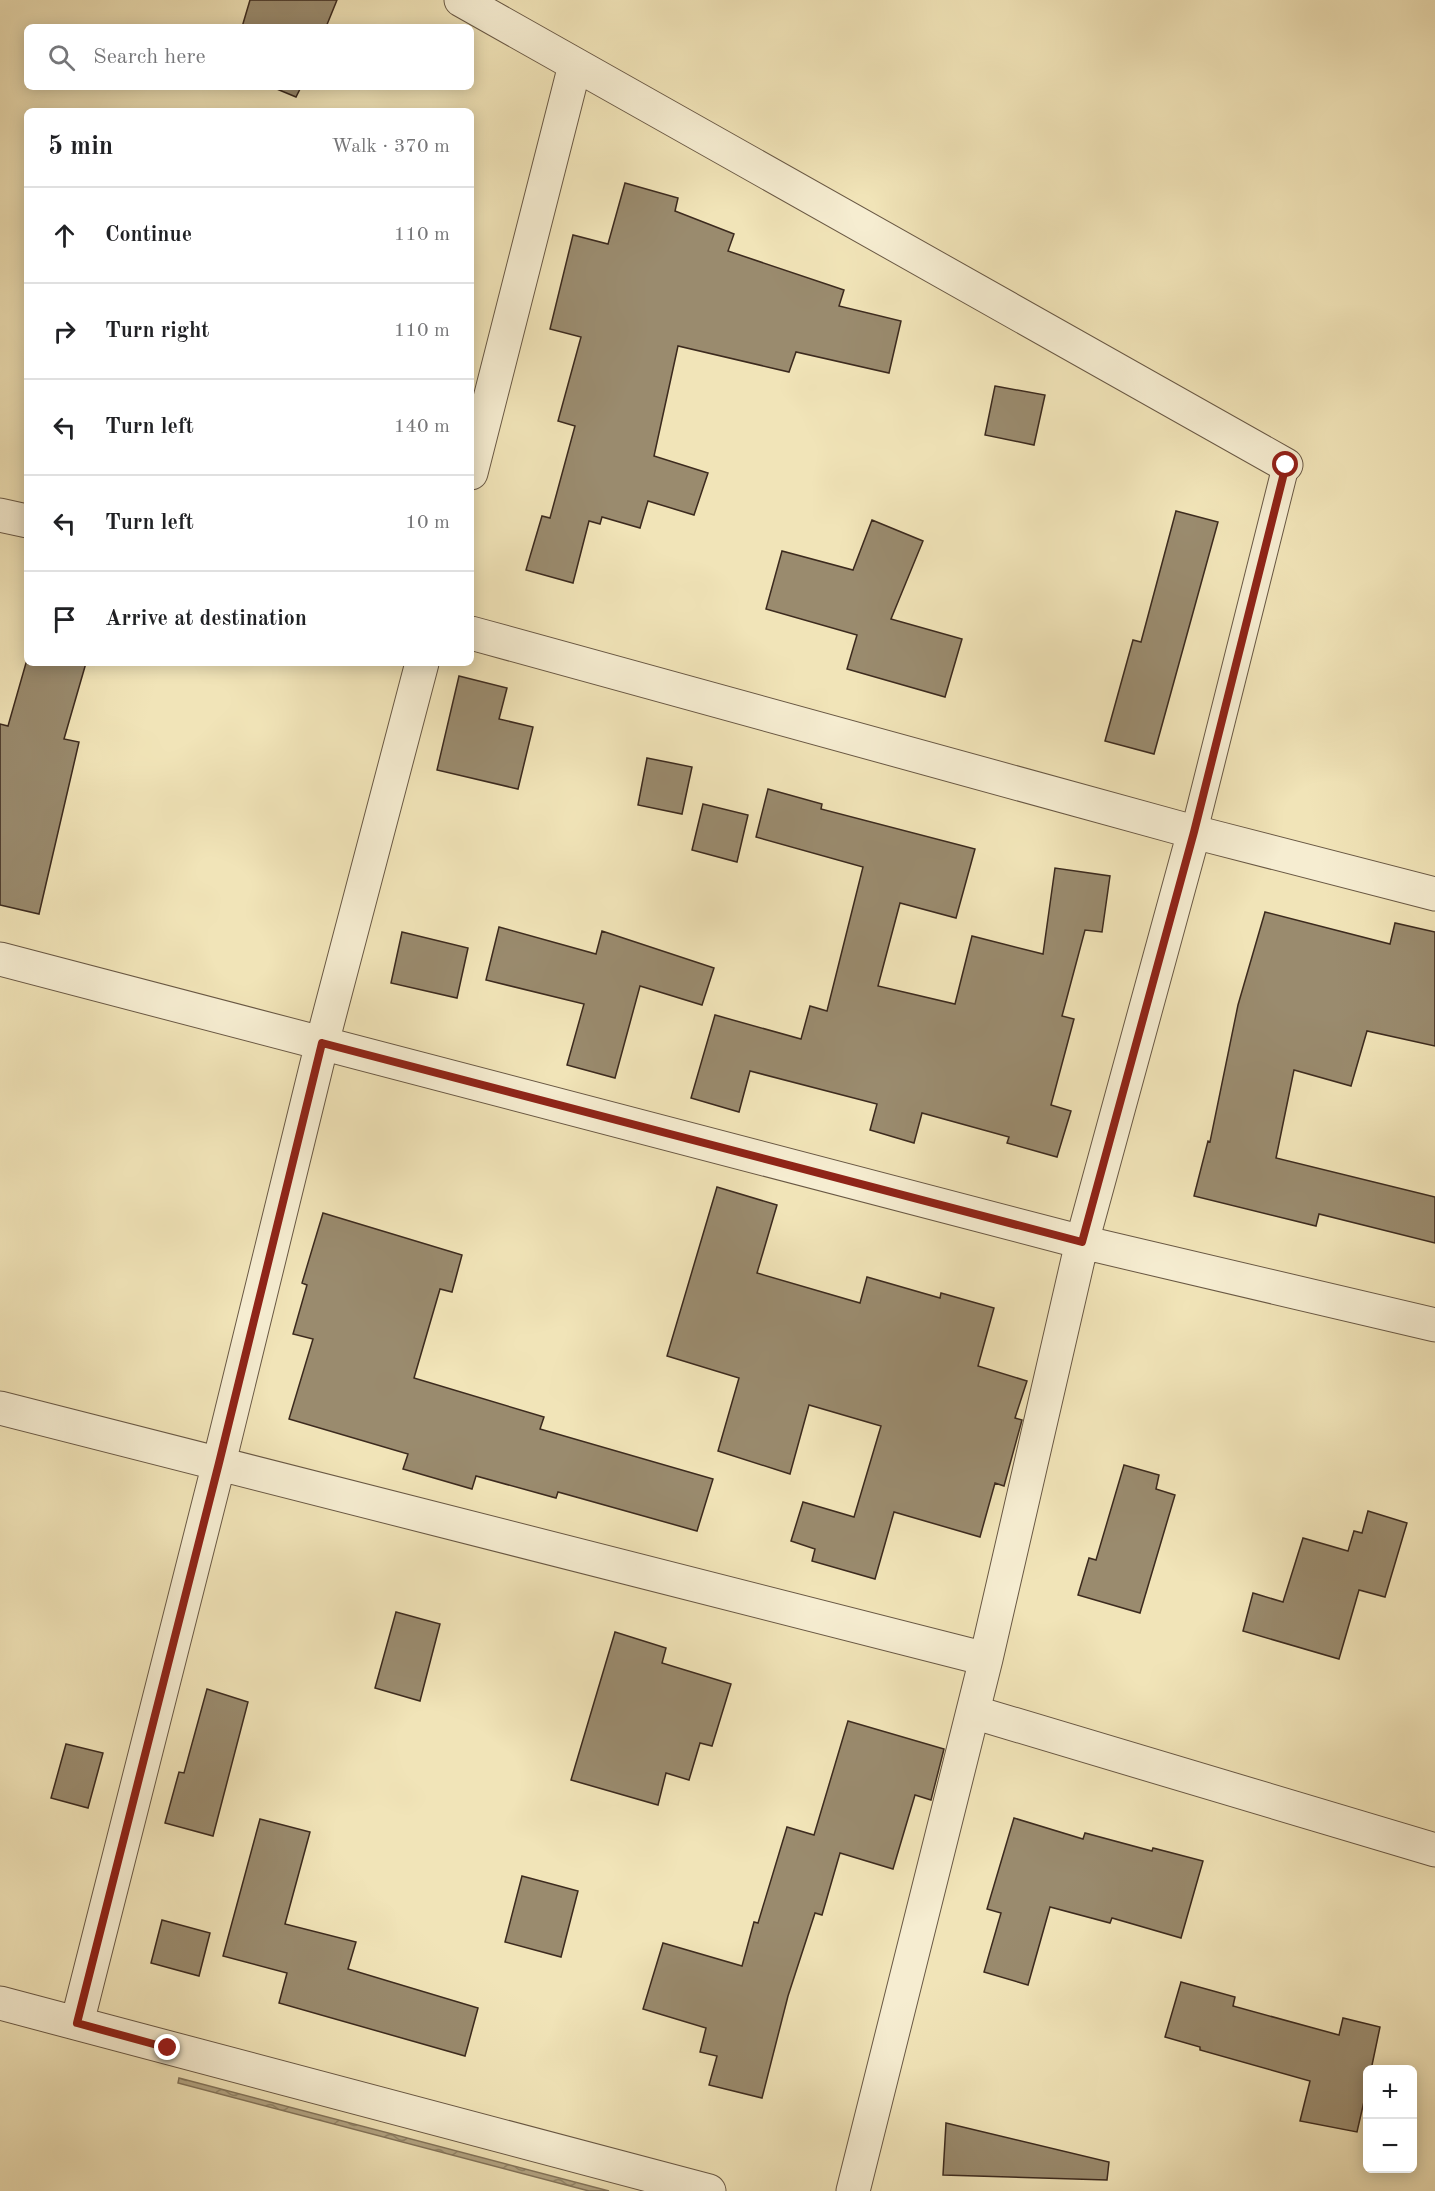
<!DOCTYPE html>
<html lang="en">
<head>
<meta charset="utf-8">
<style>
  :root { --surface:#fff; --page:#f6f6f6; --text:#202124; --muted:#757577; --line:#e0e0e0 }
  body { margin:0; font-family:"Old Standard TT",serif; background:var(--page); color:var(--text) }
  .controls { position:absolute; right:18px; bottom:18px; display:grid; overflow:hidden; border-radius:9px; box-shadow:0 3px 15px #0003 }
  .controls button { width:54px; height:54px; display:grid; place-items:center; padding:0; border:0; border-bottom:2px solid var(--line); background:var(--surface); color:var(--text); font:30px sans-serif }
  .stop { position:absolute; width:18px; height:18px; margin:-14px; border:4px solid #8f2418; border-radius:50%; background:#fff }
  .stop.end { background:#8f2418; border-color:#fff; box-shadow:0 2px 6px #0008 }
  .list { margin:0; padding:0; list-style:none }
  h2 { display:flex; justify-content:space-between; align-items:center; height:78px; margin:0; padding:0 24px; font-size:26px }
  h2 small { font-size:20px; font-weight:400; color:var(--muted) }
  .list li { display:grid; grid-template-columns:39px 1fr auto; gap:18px; align-items:center; box-sizing:border-box; height:96px; padding:0 24px; border-top:2px solid var(--line) }
  .list b { display:block; font-size:22px; white-space:nowrap }
  .list em { font-size:20px; font-style:normal; color:var(--muted) }
  .icon { flex:none; width:33px; height:33px; fill:none; stroke:currentColor; stroke-width:2; stroke-linecap:round; stroke-linejoin:round }
  .map { position:relative; flex:none; width:1435px; height:2191px; overflow:hidden }
  .search { position:absolute; background:var(--surface); box-shadow:0 3px 15px #0003; left:24px; top:24px; width:450px; height:66px; display:flex; align-items:center; gap:15px; box-sizing:border-box; padding:0 21px; border-radius:9px; color:var(--muted); font-size:22px }
  .panel { position:absolute; background:var(--surface); box-shadow:0 3px 15px #0003; left:24px; top:108px; width:450px; height:558px; border-radius:9px }
  .map>svg:first-child { display:block }
  .water { fill:url(#water-waves); stroke:#83745b; stroke-width:1.5 }
  .building { fill:#9a8b6e; stroke:#3c2a1e; stroke-width:1.5 }
  .lines { fill:none; stroke-linecap:round; stroke-linejoin:round }
  .service-casing { stroke:#695844; stroke-width:28 }
  .minor-casing { stroke:#695844; stroke-width:35 }
  .service { stroke:#f6edd1; stroke-width:26 }
  .minor { stroke:#f6edd1; stroke-width:33 }
  .route { stroke:#8f2418; stroke-width:8 }
</style>
</head>
<body>
<div class="map">
<svg width="1435" height="2191" viewBox="0 0 1435 2191">
  <defs>
    <pattern id="water-waves" width="16" height="10" patternUnits="userSpaceOnUse" patternTransform="scale(1.5)"><rect width="16" height="10" fill="#b3a584"/><path d="M0 5q4-4 8 0t8 0" fill="none" stroke="#93876b"/></pattern>
  </defs>
  <rect width="100%" height="100%" fill="#f1e4b8"/>
  <filter id="stains"><feTurbulence type="fractalNoise" baseFrequency=".00333" numOctaves="4"/><feColorMatrix values="0 0 0 0 .2 0 0 0 0 .09 0 0 0 0 .02 0 0 0 .5 -.17"/></filter>
  <radialGradient id="worn" r=".72"><stop offset=".6" stop-color="#630" stop-opacity="0"/><stop offset="1" stop-color="#630" stop-opacity=".3"/></radialGradient>
  <path class="water" d="M 179,2078 L 609,2191 L 589,2191 L 178,2083 Z"/>
  <path class="building" d="M 250,0 L 337,0 L 326,27 L 242,27 Z
    M 272,87 L 301,87 L 296,97 Z
    M 625,183 L 678,198 L 675,211 L 734,234 L 728,251 L 844,290 L 839,306 L 901,321 L 889,373 L 796,352 L 789,372 L 678,346 L 654,456 L 708,473 L 694,515 L 648,501 L 640,528 L 602,517 L 600,524 L 589,521 L 573,583 L 526,570 L 542,516 L 550,518 L 575,426 L 558,421 L 581,337 L 550,329 L 573,235 L 608,244 Z
    M 995,386 L 1045,395 L 1034,445 L 985,435 Z
    M 1176,511 L 1218,522 L 1154,754 L 1105,741 L 1133,640 L 1141,642 Z
    M 872,520 L 923,541 L 891,619 L 962,639 L 945,697 L 847,669 L 857,635 L 766,609 L 782,551 L 853,570 Z
    M 26,663 L 86,663 L 64,739 L 79,742 L 39,914 L 0,905 L 0,724 L 8,726 Z
    M 459,676 L 507,688 L 499,719 L 533,727 L 518,789 L 437,770 Z
    M 647,758 L 692,767 L 682,814 L 638,805 Z
    M 768,789 L 822,804 L 821,809 L 975,849 L 956,918 L 900,903 L 878,986 L 955,1004 L 972,936 L 1043,954 L 1055,868 L 1110,876 L 1102,932 L 1085,930 L 1062,1016 L 1074,1019 L 1051,1105 L 1071,1111 L 1057,1157 L 1007,1143 L 1009,1137 L 922,1113 L 914,1143 L 870,1130 L 877,1104 L 750,1071 L 739,1112 L 691,1098 L 715,1015 L 801,1039 L 810,1006 L 827,1011 L 863,867 L 756,837 Z
    M 703,804 L 748,815 L 737,862 L 692,850 Z
    M 1265,912 L 1390,944 L 1395,923 L 1435,932 L 1435,1046 L 1367,1031 L 1351,1086 L 1294,1070 L 1276,1158 L 1435,1197 L 1435,1243 L 1319,1214 L 1316,1226 L 1194,1196 L 1208,1141 L 1210,1142 L 1238,1005 Z
    M 499,927 L 596,954 L 602,931 L 714,968 L 702,1005 L 640,986 L 615,1078 L 567,1065 L 584,1004 L 486,980 Z
    M 402,932 L 468,948 L 457,998 L 391,983 Z
    M 717,1187 L 777,1205 L 757,1273 L 860,1303 L 867,1277 L 940,1298 L 941,1293 L 994,1308 L 978,1366 L 1027,1381 L 1015,1418 L 1022,1420 L 1004,1486 L 995,1483 L 980,1537 L 894,1512 L 875,1579 L 812,1561 L 815,1549 L 791,1541 L 803,1502 L 854,1517 L 881,1426 L 809,1405 L 790,1474 L 718,1451 L 739,1378 L 667,1356 Z
    M 323,1213 L 462,1255 L 452,1292 L 440,1289 L 414,1378 L 544,1417 L 540,1429 L 713,1479 L 697,1531 L 558,1492 L 556,1498 L 476,1476 L 472,1489 L 403,1469 L 408,1454 L 289,1419 L 313,1339 L 293,1334 L 307,1285 L 302,1283 Z
    M 1124,1465 L 1159,1475 L 1156,1489 L 1175,1495 L 1140,1613 L 1078,1595 L 1089,1558 L 1096,1560 Z
    M 1368,1511 L 1407,1523 L 1385,1597 L 1359,1590 L 1339,1659 L 1243,1631 L 1253,1593 L 1283,1602 L 1303,1538 L 1348,1551 L 1354,1531 L 1362,1533 Z
    M 396,1612 L 440,1624 L 420,1701 L 375,1688 Z
    M 615,1632 L 666,1648 L 662,1663 L 731,1684 L 712,1746 L 700,1743 L 689,1780 L 666,1773 L 658,1805 L 571,1780 Z
    M 207,1689 L 248,1702 L 213,1836 L 165,1823 L 179,1772 L 184,1773 Z
    M 848,1721 L 944,1749 L 931,1800 L 915,1795 L 893,1869 L 840,1853 L 822,1915 L 815,1913 L 788,1996 L 762,2098 L 709,2085 L 717,2056 L 700,2052 L 706,2028 L 643,2009 L 663,1943 L 742,1966 L 754,1922 L 758,1923 L 787,1827 L 814,1835 Z
    M 66,1744 L 103,1753 L 88,1808 L 51,1798 Z
    M 1014,1818 L 1083,1839 L 1085,1833 L 1152,1851 L 1153,1848 L 1203,1861 L 1181,1938 L 1112,1918 L 1110,1923 L 1050,1907 L 1028,1985 L 984,1972 L 1001,1913 L 987,1909 Z
    M 260,1819 L 310,1832 L 285,1924 L 356,1942 L 348,1969 L 478,2008 L 465,2056 L 279,2003 L 287,1973 L 223,1956 Z
    M 522,1876 L 578,1891 L 561,1957 L 505,1942 Z
    M 162,1920 L 210,1933 L 199,1976 L 151,1963 Z
    M 1181,1982 L 1235,1997 L 1233,2006 L 1339,2035 L 1343,2018 L 1380,2027 L 1371,2070 L 1368,2070 L 1368,2084 L 1357,2132 L 1300,2121 L 1310,2081 L 1200,2050 L 1200,2047 L 1165,2037 Z
    M 946,2123 L 1109,2162 L 1107,2180 L 943,2175 Z"/>
  <g class="lines">
    <defs>
      <path id="service" d="M 1194,832 L 1286,465"/>
      <path id="minor" d="M 461,0 L 1286,465
        M 471,473 L 575,65
        M 0,515 L 27,521
        M 471,633 L 1194,832 L 1435,894
        M 0,959 L 1082,1242 L 1435,1325
        M 0,1408 L 986,1659
        M 973,1712 L 1435,1850
        M 0,2003 L 709,2191
        M 77,2023 L 219,1463 L 322,1043 L 422,663
        M 853,2191 L 986,1659 L 1082,1242 L 1194,832"/>
    </defs>
    <use href="#service" class="service-casing"/>
    <use href="#minor" class="minor-casing"/>
    <use href="#service" class="service"/>
    <use href="#minor" class="minor"/>
  </g>
  <g class="lines">
    <path class="route" d="M 168,2048 L 77,2023 L 219,1463 L 322,1043 L 1082,1242 L 1194,832 L 1286,465"/>
  </g>
  <rect width="100%" height="100%" filter="url(#stains)"/>
  <rect width="100%" height="100%" fill="url(#worn)"/>
</svg>
<div class="controls">
<button>+</button>
<button>−</button>
</div>
<div class="stop" style="left:1286px;top:465px"></div>
<div class="stop end" style="left:168px;top:2048px"></div>
<div class="search"><svg class="icon" aria-label="search" viewBox="0 0 24 24"><circle cx="10" cy="10" r="6"/><path d="M15 15l6 6"/></svg>Search here</div>
<section class="panel">
<h2>5 min<small>Walk · 370 m</small></h2>
<ul class="list">
<li><svg class="icon" aria-label="ahead" viewBox="0 0 24 24"><path d="M12 20V5M6 11l6-6 6 6"/></svg><div><b>Continue</b></div><em>110 m</em></li>
<li><svg class="icon" aria-label="right" viewBox="0 0 24 24"><path d="M7 20v-9h11M14 6l5 5-5 5"/></svg><div><b>Turn right</b></div><em>110 m</em></li>
<li><svg class="icon" aria-label="left" viewBox="0 0 24 24"><path d="M17 20v-9H6M10 6l-5 5 5 5"/></svg><div><b>Turn left</b></div><em>140 m</em></li>
<li><svg class="icon" aria-label="left" viewBox="0 0 24 24"><path d="M17 20v-9H6M10 6l-5 5 5 5"/></svg><div><b>Turn left</b></div><em>10 m</em></li>
<li><svg class="icon" aria-label="arrive" viewBox="0 0 24 24"><path d="M6 21V4h12l-3 4 3 4H6"/></svg><div><b>Arrive at destination</b></div></li>
</ul>
</section>
</div>
</body>
</html>
